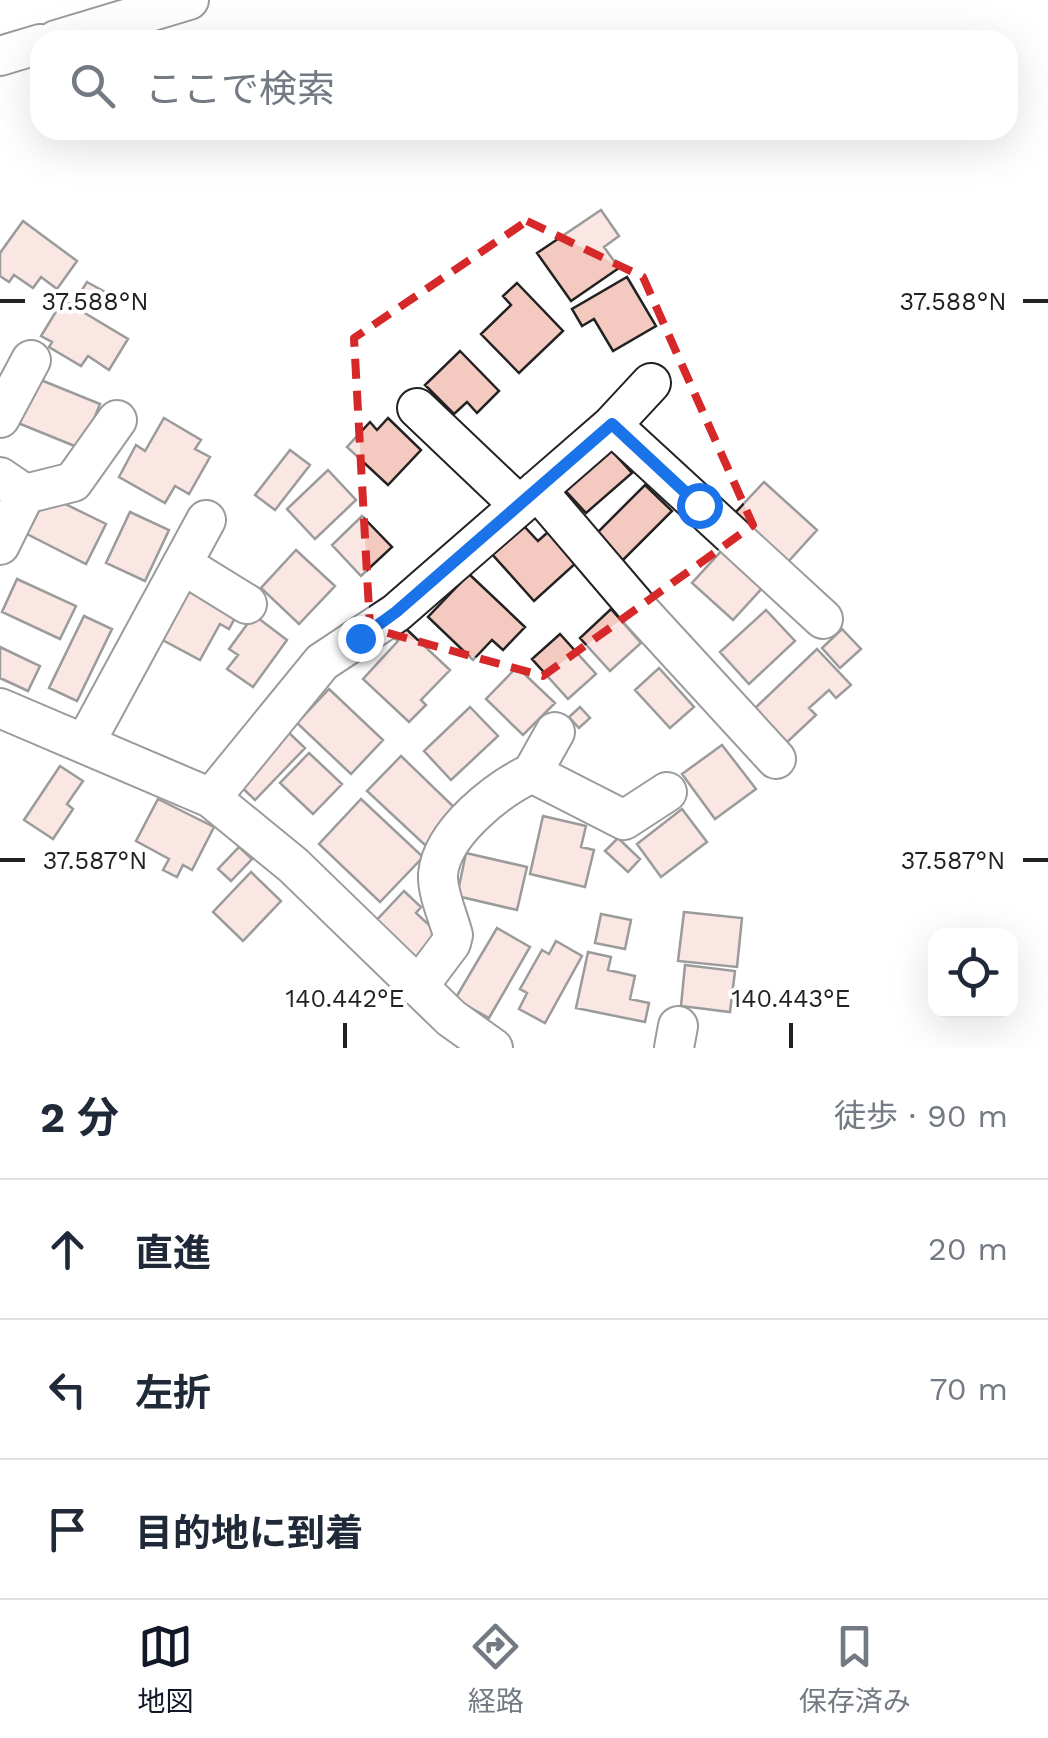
<!DOCTYPE html>
<html lang="ja">
<head>
<meta charset="utf-8">
<style>
  :root { --surface:#fff; --page:#f2f2f3; --text:#1f2937; --muted:#747a83; --line:#e0e1e3; --accent:#111827 }
  body { margin:0; font-family:"Work Sans","Noto Sans JP",sans-serif; background:var(--page); color:var(--text) }
  .controls { position:absolute; right:30px; bottom:30px; display:grid; overflow:hidden; border-radius:20px; box-shadow:0 10px 40px #0002 }
  .controls button { width:90px; height:90px; display:grid; place-items:center; padding:0; border:0; border-bottom:2px solid var(--line); background:var(--surface); color:var(--text); font:50px sans-serif }
  .stop { position:absolute; width:30px; height:30px; margin:-22px; border:8px solid #1a73e8; border-radius:50%; background:#fff }
  .stop.end { background:#1a73e8; border-color:#fff; box-shadow:0 2px 10px #0008 }
  .list { margin:0; padding:0; list-style:none }
  h2 { display:flex; justify-content:space-between; align-items:center; height:130px; margin:0; padding:0 40px; font-size:42px }
  h2 small { font-size:32px; font-weight:400; color:var(--muted) }
  .list li { display:grid; grid-template-columns:65px 1fr auto; gap:30px; align-items:center; box-sizing:border-box; height:140px; padding:0 40px; border-top:2px solid var(--line) }
  .list b { display:block; font-size:38px; white-space:nowrap }
  .list em { font-size:32px; font-style:normal; color:var(--muted) }
  .icon { flex:none; width:55px; height:55px; fill:none; stroke:currentColor; stroke-width:2; stroke-linecap:round; stroke-linejoin:round }
  .map { position:relative; flex:none; width:1048px; height:1048px; overflow:hidden }
  .search { position:absolute; background:var(--surface); box-shadow:0 10px 40px #0002; left:30px; right:30px; top:30px; height:110px; display:flex; align-items:center; gap:25px; box-sizing:border-box; padding:0 35px; border-radius:30px; color:var(--muted); font-size:38px }
  .sheet { height:550px; background:var(--surface) }
  nav { display:flex; justify-content:space-around; align-items:center; box-sizing:border-box; height:140px; border-top:2px solid var(--line); background:var(--surface); font-size:28px; color:var(--muted) }
  nav a { display:grid; justify-items:center; gap:5px }
  nav .on { color:var(--accent) }
  .map>svg:first-child { display:block }
  .building { fill:#f3c9c0; stroke:#222; stroke-width:2.5 }
  .lines { fill:none; stroke-linecap:round; stroke-linejoin:round }
  .minor-casing { stroke:#222; stroke-width:42 }
  .minor { stroke:#fff; stroke-width:38 }
  .route { stroke:#1a73e8; stroke-width:12 }
  .marked { fill:none; stroke:#d62828; stroke-width:8; stroke-dasharray:20 12; stroke-linejoin:round }
  .ticks { fill:none; stroke:#222; stroke-width:4 }
  .ticks-label { font-size:25px; text-anchor:middle; fill:#222; stroke:#fff; stroke-width:8; stroke-linejoin:round; paint-order:stroke }
</style>
</head>
<body>
<div class="map">
<svg width="1048" height="1048" viewBox="0 0 1048 1048">
  <rect width="100%" height="100%" fill="#fff"/>
  <path class="building" d="M 601,210 L 619,236 L 604,247 L 619,268 L 571,301 L 537,253 Z
    M 23,221 L 77,261 L 57,289 L 41,277 L 33,288 L 14,275 L 9,282 L 0,276 L 0,253 Z
    M 627,277 L 656,326 L 613,351 L 594,319 L 582,326 L 572,309 Z
    M 87,282 L 105,292 L 98,304 L 80,293 Z
    M 517,283 L 563,331 L 519,373 L 481,334 L 511,305 L 503,296 Z
    M 63,300 L 128,339 L 109,370 L 88,356 L 81,366 L 49,347 L 52,342 L 41,336 Z
    M 460,351 L 499,391 L 477,413 L 467,402 L 454,414 L 425,385 Z
    M 36,378 L 100,404 L 82,449 L 18,423 Z
    M 164,418 L 201,440 L 195,449 L 210,457 L 189,494 L 175,486 L 165,503 L 119,477 L 136,445 L 145,451 Z
    M 388,418 L 421,450 L 388,485 L 347,447 L 370,422 L 377,430 Z
    M 608,447 L 632,473 L 586,513 L 562,487 Z
    M 290,450 L 310,465 L 275,510 L 255,495 Z
    M 328,470 L 356,500 L 315,539 L 287,509 Z
    M 764,482 L 817,530 L 787,563 L 734,514 Z
    M 645,485 L 672,511 L 621,562 L 594,536 Z
    M 47,495 L 106,524 L 86,564 L 27,534 Z
    M 130,512 L 169,530 L 145,581 L 106,563 Z
    M 362,516 L 392,547 L 361,576 L 332,545 Z
    M 523,525 L 538,541 L 548,532 L 576,563 L 534,601 L 491,553 Z
    M 725,547 L 766,584 L 733,620 L 692,583 Z
    M 296,550 L 335,586 L 299,624 L 261,588 Z
    M 469,574 L 525,627 L 503,650 L 492,640 L 473,660 L 428,617 Z
    M 17,579 L 76,606 L 60,639 L 2,612 Z
    M 182,588 L 236,616 L 229,629 L 220,624 L 200,660 L 157,637 Z
    M 611,609 L 641,643 L 610,671 L 580,638 Z
    M 766,610 L 795,641 L 749,684 L 720,652 Z
    M 254,615 L 287,640 L 253,687 L 227,669 L 238,655 L 229,649 Z
    M 84,616 L 112,629 L 77,701 L 49,688 Z
    M 403,626 L 450,670 L 421,700 L 426,705 L 409,722 L 363,679 L 398,641 L 393,637 Z
    M 842,629 L 861,649 L 840,668 L 822,648 Z
    M 560,634 L 596,674 L 568,699 L 532,659 Z
    M 0,647 L 40,666 L 28,691 L 0,678 Z
    M 817,649 L 851,685 L 836,698 L 829,690 L 809,708 L 816,715 L 783,746 L 751,712 Z
    M 517,667 L 555,703 L 523,735 L 486,699 Z
    M 659,668 L 694,707 L 670,728 L 635,690 Z
    M 329,689 L 383,740 L 351,774 L 297,723 Z
    M 470,707 L 498,736 L 451,780 L 424,751 Z
    M 580,707 L 590,718 L 579,728 L 569,717 Z
    M 286,730 L 305,748 L 255,800 L 236,782 Z
    M 722,745 L 756,789 L 715,819 L 682,774 Z
    M 309,753 L 342,784 L 313,814 L 280,783 Z
    M 401,756 L 458,811 L 426,846 L 367,791 Z
    M 60,766 L 83,781 L 67,804 L 73,809 L 53,839 L 24,820 Z
    M 158,799 L 214,827 L 192,870 L 183,865 L 177,877 L 163,870 L 169,859 L 136,841 Z
    M 361,799 L 423,857 L 380,902 L 319,844 Z
    M 682,809 L 707,842 L 661,877 L 637,844 Z
    M 543,816 L 586,826 L 581,847 L 594,850 L 585,887 L 530,874 Z
    M 618,838 L 640,859 L 628,872 L 605,851 Z
    M 239,847 L 252,859 L 231,881 L 218,869 Z
    M 466,853 L 527,867 L 517,910 L 457,896 Z
    M 251,872 L 281,901 L 243,941 L 213,912 Z
    M 404,891 L 421,907 L 416,913 L 442,937 L 417,964 L 373,924 Z
    M 684,912 L 742,918 L 737,967 L 678,961 Z
    M 601,914 L 631,920 L 625,949 L 595,943 Z
    M 497,928 L 530,947 L 489,1018 L 455,999 Z
    M 556,941 L 582,956 L 545,1023 L 519,1009 L 527,993 L 520,989 L 542,950 L 549,954 Z
    M 588,952 L 611,957 L 608,970 L 635,976 L 630,999 L 649,1003 L 645,1022 L 576,1008 Z
    M 685,965 L 735,971 L 730,1012 L 681,1006 Z"/>
  <g class="lines">
    <defs>
      <path id="minor" d="M 56,40 L 189,0
        M 0,56 L 40,44
        M 417,408 L 519,505
        M 0,418 L 31,360
        M 612,425 L 823,619
        M 0,477 L 25,494 L 73,482 L 117,420
        M 537,490 L 642,613 L 776,759
        M 0,545 L 25,494
        M 182,564 L 247,604
        M 0,708 L 211,798 L 293,865 L 451,1018 L 493,1048
        M 85,743 L 206,520
        M 532,773 L 555,732
        M 211,798 L 322,662 L 396,613 L 612,425 L 651,383
        M 418,987 L 451,943 L 453,935 C 448,916 437,893 438,874 C 442,832 498,789 532,773 L 624,820 L 667,792
        M 674,1048 L 678,1026"/>
    </defs>
    <use href="#minor" class="minor-casing"/>
    <use href="#minor" class="minor"/>
  </g>
  <g class="lines">
    <path class="route" d="M 360,638 L 396,612 L 612,424 L 699,505"/>
  </g>
  <path d="M0 0H1048V1048H0ZM 527,221 L 643,277 L 753,525 L 543,676 L 370,628 L 354,338 Z" fill="#fff" fill-opacity=".55" fill-rule="evenodd"/>
  <path class="marked" d="M 527,221 L 643,277 L 753,525 L 543,676 L 370,628 L 354,338 Z"/>
  <path class="ticks" d="M 0,301 L 25,301M 1023,301 L 1048,301M 0,860 L 25,860M 1023,860 L 1048,860M 345,1023 L 345,1048M 791,1023 L 791,1048"/>
  <g class="ticks-label">
    <text x="95" y="310">37.588°N</text>
    <text x="953" y="310">37.588°N</text>
    <text x="95" y="869">37.587°N</text>
    <text x="953" y="869">37.587°N</text>
    <text x="345" y="1007">140.442°E</text>
    <text x="791" y="1007">140.443°E</text>
  </g>
</svg>
<div class="controls">
<button><svg class="icon" aria-label="locate" viewBox="0 0 24 24"><circle cx="12" cy="12" r="6"/><path d="M12 2v4M12 18v4M2 12h4M18 12h4"/></svg></button>
</div>
<div class="stop" style="left:699px;top:505px"></div>
<div class="stop end" style="left:360px;top:638px"></div>
<div class="search"><svg class="icon" aria-label="search" viewBox="0 0 24 24"><circle cx="10" cy="10" r="6"/><path d="M15 15l6 6"/></svg>ここで検索</div>
</div>
<section class="sheet">
<h2>2 分<small>徒歩 · 90 m</small></h2>
<ul class="list">
<li><svg class="icon" aria-label="ahead" viewBox="0 0 24 24"><path d="M12 20V5M6 11l6-6 6 6"/></svg><div><b>直進</b></div><em>20 m</em></li>
<li><svg class="icon" aria-label="left" viewBox="0 0 24 24"><path d="M17 20v-9H6M10 6l-5 5 5 5"/></svg><div><b>左折</b></div><em>70 m</em></li>
<li><svg class="icon" aria-label="arrive" viewBox="0 0 24 24"><path d="M6 21V4h12l-3 4 3 4H6"/></svg><div><b>目的地に到着</b></div></li>
</ul>
</section>
<nav>
<a class="on"><svg class="icon" aria-label="map" viewBox="0 0 24 24"><path d="M3 6l6-2 6 2 6-2v14l-6 2-6-2-6 2zM9 4v14M15 6v14"/></svg>地図</a>
<a><svg class="icon" aria-label="directions" viewBox="0 0 24 24"><path d="M12 3l9 9-9 9-9-9zM9 14v-3h6M13 9l2 2-2 2"/></svg>経路</a>
<a><svg class="icon" aria-label="saved" viewBox="0 0 24 24"><path d="M7 4h10v16l-5-4-5 4z"/></svg>保存済み</a>
</nav>
</body>
</html>
